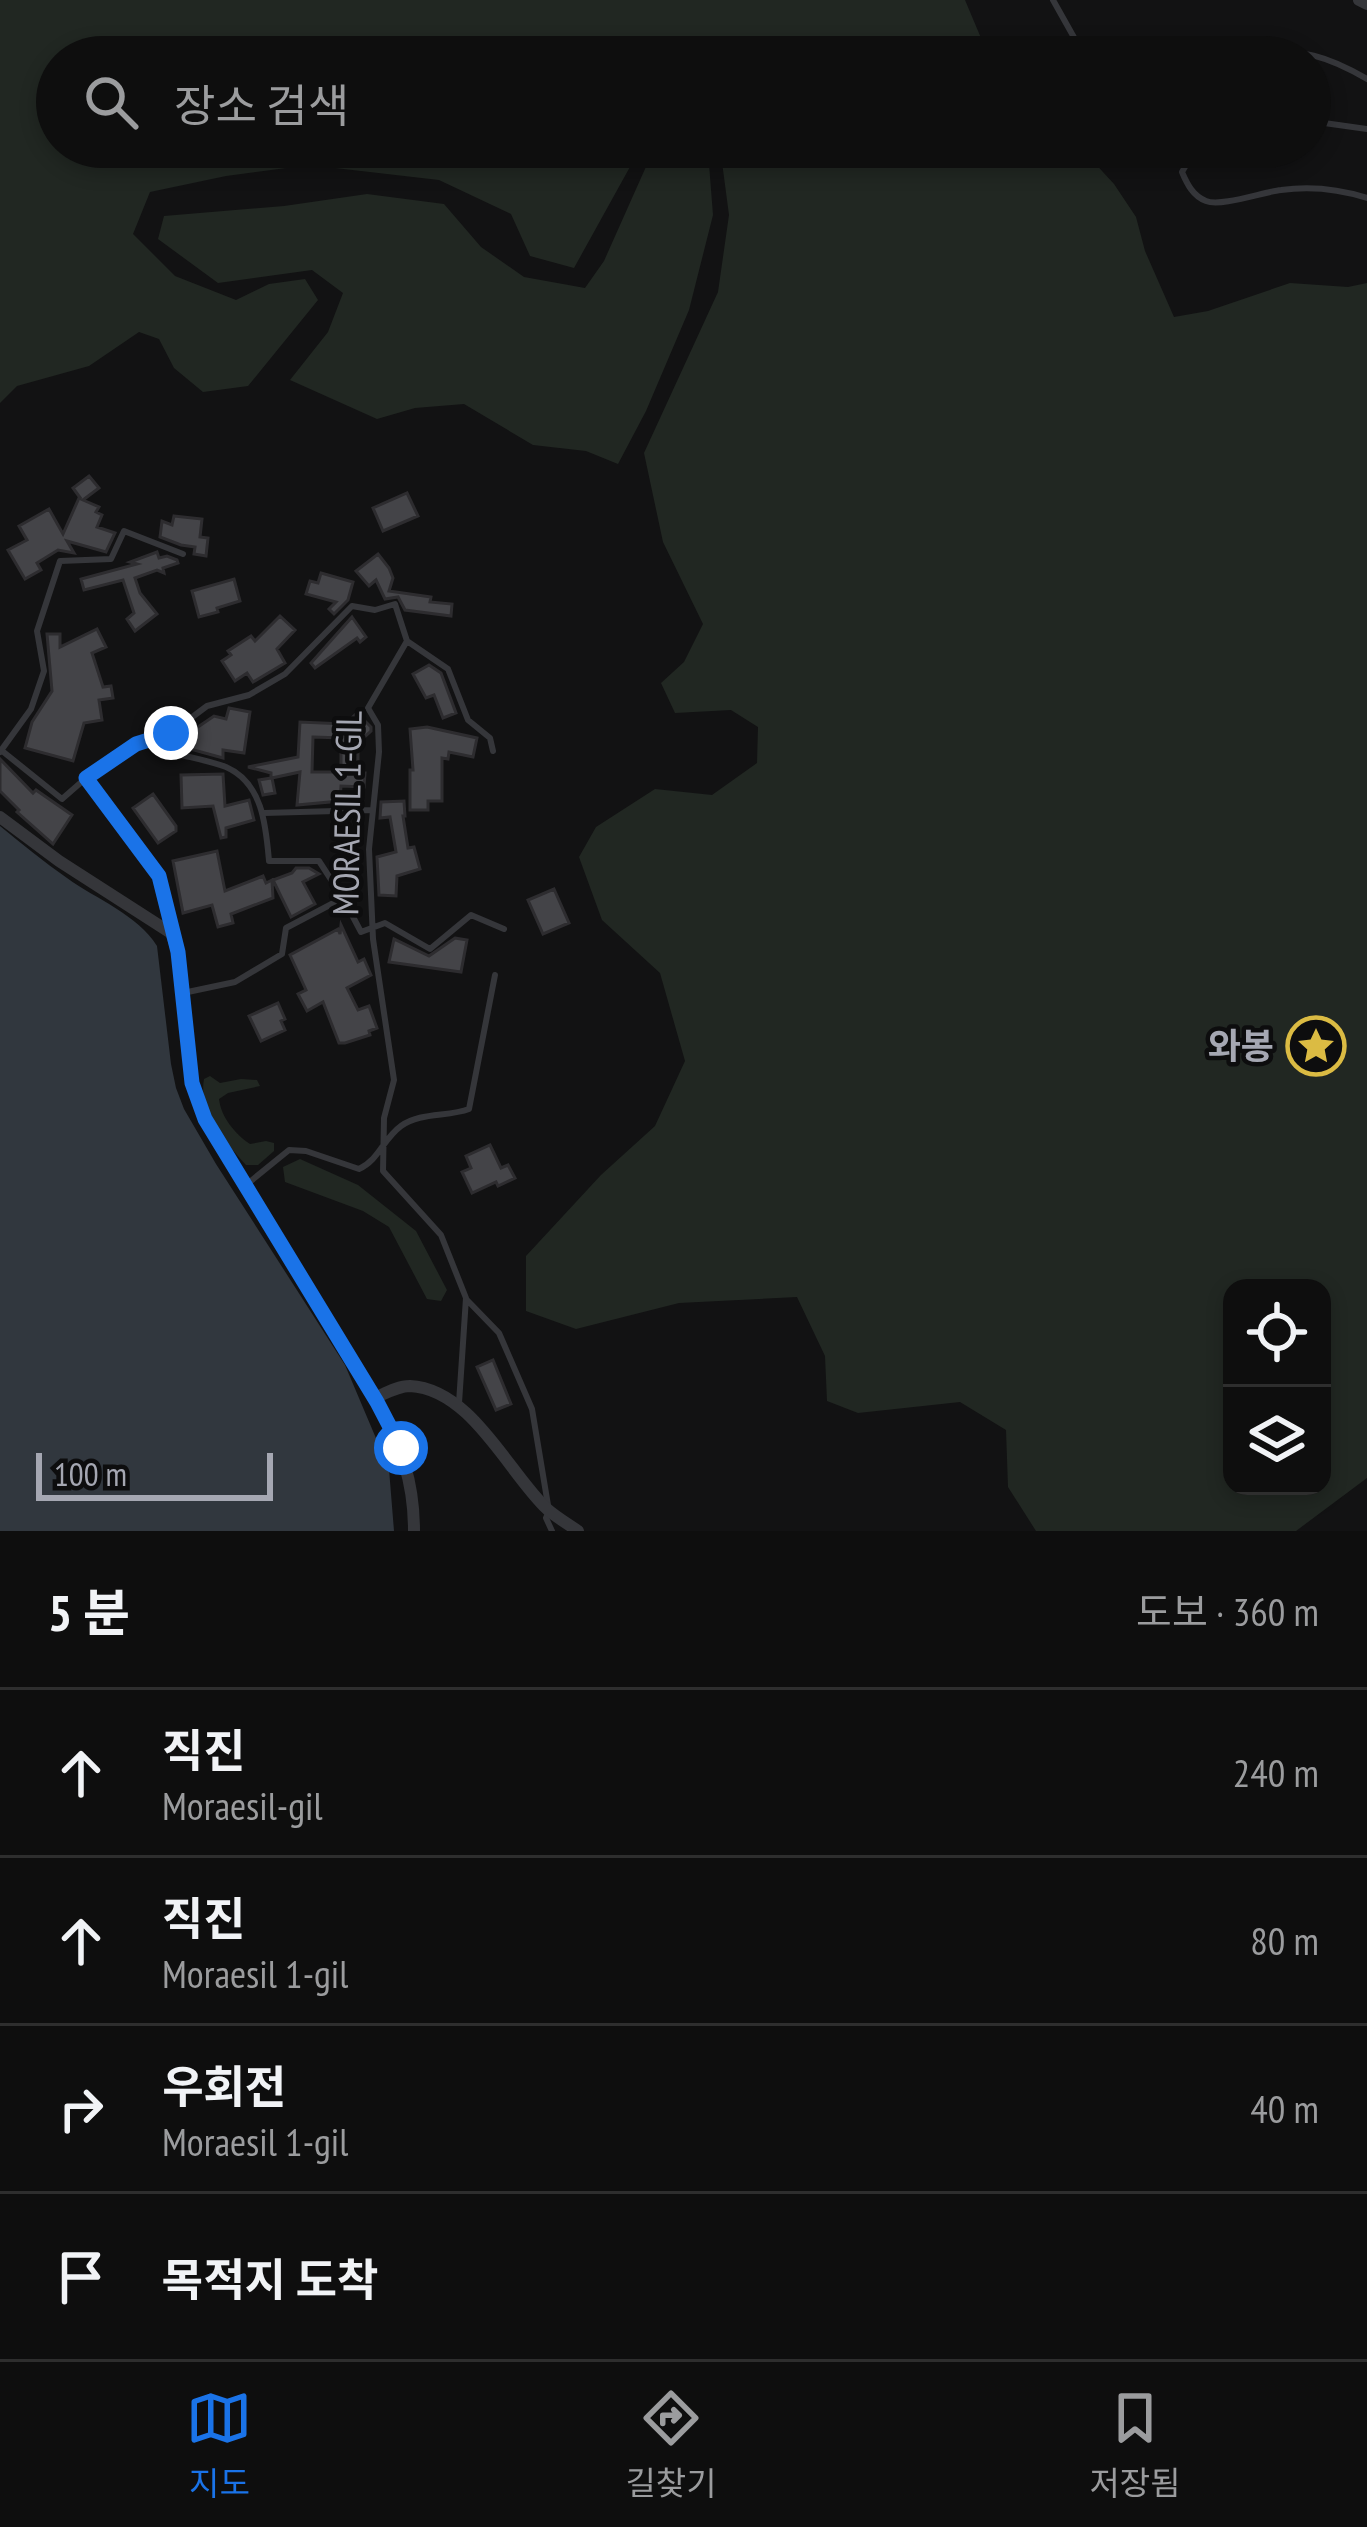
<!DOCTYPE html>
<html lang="ko">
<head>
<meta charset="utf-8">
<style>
  :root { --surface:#0e0e0e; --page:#171717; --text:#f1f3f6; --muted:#9b9c9e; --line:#2e2e2e; --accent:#1a73e8 }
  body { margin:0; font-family:"PT Sans Narrow","Noto Sans KR",sans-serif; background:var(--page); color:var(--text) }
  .controls { position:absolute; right:36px; bottom:36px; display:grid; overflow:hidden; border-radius:24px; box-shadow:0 6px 18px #0003 }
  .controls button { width:108px; height:108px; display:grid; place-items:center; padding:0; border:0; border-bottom:3px solid var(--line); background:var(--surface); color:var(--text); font:60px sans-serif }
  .scale { position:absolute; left:36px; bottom:30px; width:237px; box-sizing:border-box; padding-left:12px; border:6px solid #a5a7b2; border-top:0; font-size:33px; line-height:42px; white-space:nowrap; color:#a5a7b2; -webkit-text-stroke:9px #0d0d0e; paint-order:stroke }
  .stop { position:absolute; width:36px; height:36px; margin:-27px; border:9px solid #1a73e8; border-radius:50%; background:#fff }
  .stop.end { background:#1a73e8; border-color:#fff; box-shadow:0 3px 12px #0008 }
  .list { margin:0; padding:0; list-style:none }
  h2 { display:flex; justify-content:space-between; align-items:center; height:156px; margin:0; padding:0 48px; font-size:51px }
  h2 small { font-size:39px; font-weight:400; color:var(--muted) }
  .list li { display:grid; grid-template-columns:78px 1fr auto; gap:36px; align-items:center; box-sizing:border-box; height:168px; padding:0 48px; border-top:3px solid var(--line) }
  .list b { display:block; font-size:45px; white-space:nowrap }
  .list p { margin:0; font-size:39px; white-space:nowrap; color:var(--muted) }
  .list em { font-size:39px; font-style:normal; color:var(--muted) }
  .icon { flex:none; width:66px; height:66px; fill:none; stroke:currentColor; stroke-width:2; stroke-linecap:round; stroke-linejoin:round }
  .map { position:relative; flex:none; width:1367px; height:1531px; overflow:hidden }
  .search { position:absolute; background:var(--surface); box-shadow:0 6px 18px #0003; left:36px; right:36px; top:36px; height:132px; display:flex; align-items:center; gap:30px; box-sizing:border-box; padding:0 42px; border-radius:66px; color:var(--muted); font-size:45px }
  .sheet { height:828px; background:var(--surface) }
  nav { display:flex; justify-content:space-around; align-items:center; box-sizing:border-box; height:168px; border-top:3px solid var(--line); background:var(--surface); font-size:33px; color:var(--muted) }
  nav a { display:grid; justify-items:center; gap:6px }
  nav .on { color:var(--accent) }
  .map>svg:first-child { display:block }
  .green { fill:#212722; fill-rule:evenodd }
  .water { fill:#31373e }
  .building { fill:#444448; stroke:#2d2c2f; stroke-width:3; fill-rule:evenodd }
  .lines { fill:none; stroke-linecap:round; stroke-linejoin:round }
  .service { stroke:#35363a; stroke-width:6 }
  .minor { stroke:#35363a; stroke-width:12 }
  .route { stroke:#1a73e8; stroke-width:15 }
  .labels { text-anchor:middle; stroke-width:9; stroke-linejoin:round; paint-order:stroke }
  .street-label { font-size:36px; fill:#a5a7b2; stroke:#0d0d0e }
  .poi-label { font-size:36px; font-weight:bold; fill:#a5a7b2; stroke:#0d0d0e; text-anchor:end }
</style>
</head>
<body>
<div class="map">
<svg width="1367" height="1531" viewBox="0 0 1367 1531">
  <rect width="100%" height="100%" fill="#121213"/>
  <path class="green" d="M 0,0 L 965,0 L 989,57 L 57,57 L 57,147 L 641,147 L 574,268 L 530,256 L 511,214 L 439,180 L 309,165 L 226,176 L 150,192 L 133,234 L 175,276 L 236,300 L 269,284 L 305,279 L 318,300 L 248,386 L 203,392 L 174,368 L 159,339 L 139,332 L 89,366 L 17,386 L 0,403 Z
    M 720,147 L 1080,147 L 1114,184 L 1136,217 L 1145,251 L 1174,317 L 1208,311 L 1290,283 L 1348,287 L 1367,283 L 1367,1478 L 1296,1531 L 1036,1531 L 1008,1487 L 1006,1430 L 960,1402 L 858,1413 L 827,1401 L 825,1356 L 797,1297 L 679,1303 L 576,1329 L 526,1311 L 526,1256 L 601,1175 L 655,1126 L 685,1061 L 660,973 L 602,920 L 579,857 L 596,827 L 655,789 L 712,795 L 757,763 L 758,727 L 731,710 L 675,713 L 661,683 L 684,662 L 703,624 L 663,542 L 644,453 L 718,292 L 729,215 ZM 1232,1288 L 1322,1288 L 1322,1486 L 1232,1486 Z
    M 680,148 L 709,164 L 713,215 L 689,310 L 646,411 L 618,464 L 586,451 L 533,445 L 464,404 L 415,408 L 377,419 L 290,380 L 328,332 L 343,293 L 312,270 L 218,283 L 158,239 L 164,216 L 284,206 L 367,194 L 444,204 L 481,247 L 524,277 L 585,288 L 604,261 L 653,151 Z
    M 210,1076 L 220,1083 L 241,1079 L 257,1080 L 260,1086 L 228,1093 L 219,1099 C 221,1117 235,1134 250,1144 L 266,1141 L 274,1143 L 274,1151 L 258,1165 L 246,1165 C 225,1141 198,1113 204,1079 Z
    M 300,1159 L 358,1185 L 416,1231 L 447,1290 L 441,1301 L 427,1299 L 389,1227 L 363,1211 L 285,1182 L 283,1167 Z"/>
  <path class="water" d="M 0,826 C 22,844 44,862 67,878 C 96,899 138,915 157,946 L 171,1064 L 176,1088 L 184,1109 L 216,1164 L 345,1365 L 389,1469 L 394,1531 L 0,1531 Z"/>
  <path class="building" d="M 89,476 L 99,488 L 83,500 L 99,507 L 96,512 L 102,515 L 97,527 L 115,533 L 106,552 L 67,541 L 74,553 L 58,550 L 37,563 L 41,570 L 25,579 L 8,550 L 27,540 L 19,526 L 49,509 L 63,534 L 79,498 L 81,499 L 73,488 Z
    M 407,493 L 418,516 L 383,531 L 373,508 Z
    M 174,516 L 202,519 L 200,537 L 208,538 L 206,556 L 194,554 L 195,547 L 181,545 L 160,537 L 162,521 L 172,525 Z
    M 157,552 L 159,558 L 167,556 L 177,560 L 178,563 L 163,568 L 164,573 L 157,570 L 135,578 L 140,593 L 157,614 L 135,631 L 127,619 L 134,613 L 123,580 L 84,590 L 81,579 L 137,564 L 130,562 Z
    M 378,554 L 389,568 L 393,578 L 389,591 L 431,597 L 430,602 L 452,604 L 451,616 L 405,610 L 398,597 L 385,599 L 376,580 L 369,586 L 356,571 Z
    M 321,573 L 353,582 L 348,600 L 334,614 L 329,609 L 336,602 L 306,594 L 310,581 L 318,583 Z
    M 234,579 L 240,601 L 217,608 L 218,612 L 199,617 L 192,591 Z
    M 280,616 L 295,630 L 277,649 L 285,663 L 253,682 L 247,673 L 235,681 L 222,661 L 231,655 L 228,651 L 251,636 L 255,641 Z
    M 352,617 L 366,637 L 360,642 L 357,638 L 315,668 L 311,663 Z
    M 97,629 L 106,647 L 92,653 L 103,687 L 111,686 L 113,698 L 99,700 L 102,720 L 84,723 L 73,761 L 25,748 L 32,722 L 52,691 L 47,634 L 60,634 L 60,647 Z
    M 429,665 L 441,673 L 456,713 L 443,718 L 434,695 L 426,698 L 413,674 Z
    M 229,708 L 250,712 L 244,753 L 223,750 L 223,758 L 190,749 L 195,729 L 214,716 L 226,719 Z
    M 357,713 L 371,727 L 371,731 L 358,743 L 358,773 L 365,773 L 364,787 L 341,786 L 340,801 L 297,805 L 300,772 L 272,778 L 275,793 L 263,795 L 259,780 L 271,778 L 271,773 L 248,767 L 298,757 L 300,722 L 345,724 ZM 313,737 L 341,738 L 341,772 L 312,772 Z
    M 427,727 L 477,738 L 473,757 L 449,752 L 448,759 L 442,758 L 442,801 L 428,801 L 428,810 L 410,810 L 410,770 L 413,770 L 410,729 Z
    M 0,759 L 33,793 L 36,790 L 72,815 L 53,844 L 17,812 L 19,810 L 0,791 Z
    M 223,774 L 225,806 L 249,800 L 254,820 L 226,828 L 226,837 L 221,838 L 213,806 L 182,808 L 181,775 Z
    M 153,794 L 176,826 L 176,831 L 158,843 L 133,808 Z
    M 404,801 L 405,816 L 403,816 L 408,848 L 414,847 L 420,869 L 397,876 L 396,896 L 379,895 L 377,857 L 396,852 L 390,817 L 380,818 L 381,802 Z
    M 217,851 L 225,891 L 263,876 L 266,883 L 272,880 L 273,898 L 231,914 L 233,923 L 218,927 L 212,905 L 183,913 L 173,861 Z
    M 296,868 L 309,868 L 319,874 L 303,882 L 315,904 L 291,917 L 273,880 L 292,873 Z
    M 554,889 L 569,923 L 543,934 L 528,900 Z
    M 341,925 L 358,962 L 364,959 L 371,975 L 347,988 L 358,1010 L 369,1006 L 377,1028 L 369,1031 L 370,1035 L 345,1043 L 339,1043 L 323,1002 L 307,1011 L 298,994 L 306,990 L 290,955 L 338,929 L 340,934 Z
    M 455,938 L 467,940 L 461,972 L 389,962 L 394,939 L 429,956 Z
    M 278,1003 L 285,1019 L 281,1021 L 285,1030 L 261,1041 L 249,1016 Z
    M 490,1145 L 501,1168 L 508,1165 L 515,1178 L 498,1186 L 496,1182 L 472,1193 L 462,1172 L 471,1168 L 466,1156 Z
    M 493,1360 L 511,1404 L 496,1410 L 477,1367 Z"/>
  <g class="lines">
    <path class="service" d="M 1053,0 L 1085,57
      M 1256,57 C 1296,44 1333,59 1367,79
      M 1310,121 L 1367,129
      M 1208,147 L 1192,155 L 1182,172 C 1187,184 1193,196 1206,201 C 1221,207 1263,192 1281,190 C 1310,186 1339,189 1367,198
      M 407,641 L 448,669 L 468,720 L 490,738 L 493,751
      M 171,733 L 177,754 C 193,758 210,761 226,767 C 263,783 266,827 269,861 L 319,861 L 343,898
      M 1,750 L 62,799 L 86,778
      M 0,752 L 31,709 L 44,671 L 37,631 L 60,561 L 111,559 L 124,531 L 183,554
      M 264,813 L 372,810
      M 170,930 L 159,876 L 86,778 L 136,744 L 171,733 L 207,706 L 249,695 L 285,674 L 352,606 L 375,610 L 395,604 L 407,641 L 368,708 L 378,725 L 379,752 L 369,849 L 373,939 L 394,1080 L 384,1118 L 383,1171 L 441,1235 L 466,1298 L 459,1403
      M 183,993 L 235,982 L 282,954 L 286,928 L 343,898 L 361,932 L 385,923 L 430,949 L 471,915 L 504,929
      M 246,1185 L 289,1150 L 306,1151 L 359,1169 C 379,1160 383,1139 401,1126 C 420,1112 448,1117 469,1109 L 495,975
      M 467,1300 L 499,1333 L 532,1409 L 549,1511 L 546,1518 L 552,1531"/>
    <path class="minor" d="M 1359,0 L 1367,4
      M 0,817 L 59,861 L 171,933 L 178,952 L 192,1083 L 205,1119 L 377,1402 C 401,1447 414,1480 414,1531
      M 375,1398 C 386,1393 398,1386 410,1386 C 471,1389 508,1472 547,1509 C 556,1517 568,1524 578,1531"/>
  </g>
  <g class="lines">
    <path class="route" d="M 171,733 L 136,744 L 86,778 L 159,876 L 178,952 L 192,1083 L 205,1119 L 377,1402 L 401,1448"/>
  </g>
  <defs>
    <symbol id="sight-ring" viewBox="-11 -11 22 22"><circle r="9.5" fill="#0d0d0e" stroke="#dbbb43" stroke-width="1.5"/><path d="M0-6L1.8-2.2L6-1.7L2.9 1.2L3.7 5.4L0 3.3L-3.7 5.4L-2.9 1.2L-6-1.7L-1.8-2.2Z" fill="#dbbb43"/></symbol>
  </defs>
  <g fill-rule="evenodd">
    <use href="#sight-ring" x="1283" y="1013" width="66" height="66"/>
  </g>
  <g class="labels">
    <g class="street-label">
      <text transform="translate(347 813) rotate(-89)" y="13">MORAESIL 1-GIL</text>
    </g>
    <g class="poi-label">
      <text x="1274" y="1059">와봉</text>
    </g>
  </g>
</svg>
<div class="controls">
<button><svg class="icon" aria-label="locate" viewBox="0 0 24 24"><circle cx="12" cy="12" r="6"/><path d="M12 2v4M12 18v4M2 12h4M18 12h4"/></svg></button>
<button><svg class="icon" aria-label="layers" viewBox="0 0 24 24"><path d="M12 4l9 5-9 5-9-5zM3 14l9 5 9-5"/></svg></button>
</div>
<div class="scale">100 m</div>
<div class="stop" style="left:401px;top:1448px"></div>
<div class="stop end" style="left:171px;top:733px"></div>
<div class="search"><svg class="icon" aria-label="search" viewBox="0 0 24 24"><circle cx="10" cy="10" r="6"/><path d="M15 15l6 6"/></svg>장소 검색</div>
</div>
<section class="sheet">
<h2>5 분<small>도보 · 360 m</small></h2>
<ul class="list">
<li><svg class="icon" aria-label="ahead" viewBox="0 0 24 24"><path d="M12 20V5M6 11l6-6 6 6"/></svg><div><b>직진</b><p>Moraesil-gil</p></div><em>240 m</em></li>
<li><svg class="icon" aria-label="ahead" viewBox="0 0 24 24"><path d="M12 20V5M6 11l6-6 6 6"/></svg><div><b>직진</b><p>Moraesil 1-gil</p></div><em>80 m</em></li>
<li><svg class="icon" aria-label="right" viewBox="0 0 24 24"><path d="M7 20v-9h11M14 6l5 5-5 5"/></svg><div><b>우회전</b><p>Moraesil 1-gil</p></div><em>40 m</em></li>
<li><svg class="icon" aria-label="arrive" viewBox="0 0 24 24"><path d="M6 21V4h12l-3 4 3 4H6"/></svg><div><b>목적지 도착</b></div></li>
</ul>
</section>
<nav>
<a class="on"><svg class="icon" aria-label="map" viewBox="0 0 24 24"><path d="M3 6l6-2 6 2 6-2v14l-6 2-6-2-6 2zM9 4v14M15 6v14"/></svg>지도</a>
<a><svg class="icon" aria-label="directions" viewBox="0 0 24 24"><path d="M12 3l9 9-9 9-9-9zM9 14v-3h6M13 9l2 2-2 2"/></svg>길찾기</a>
<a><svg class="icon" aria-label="saved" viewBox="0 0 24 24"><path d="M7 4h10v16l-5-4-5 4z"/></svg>저장됨</a>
</nav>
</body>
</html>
